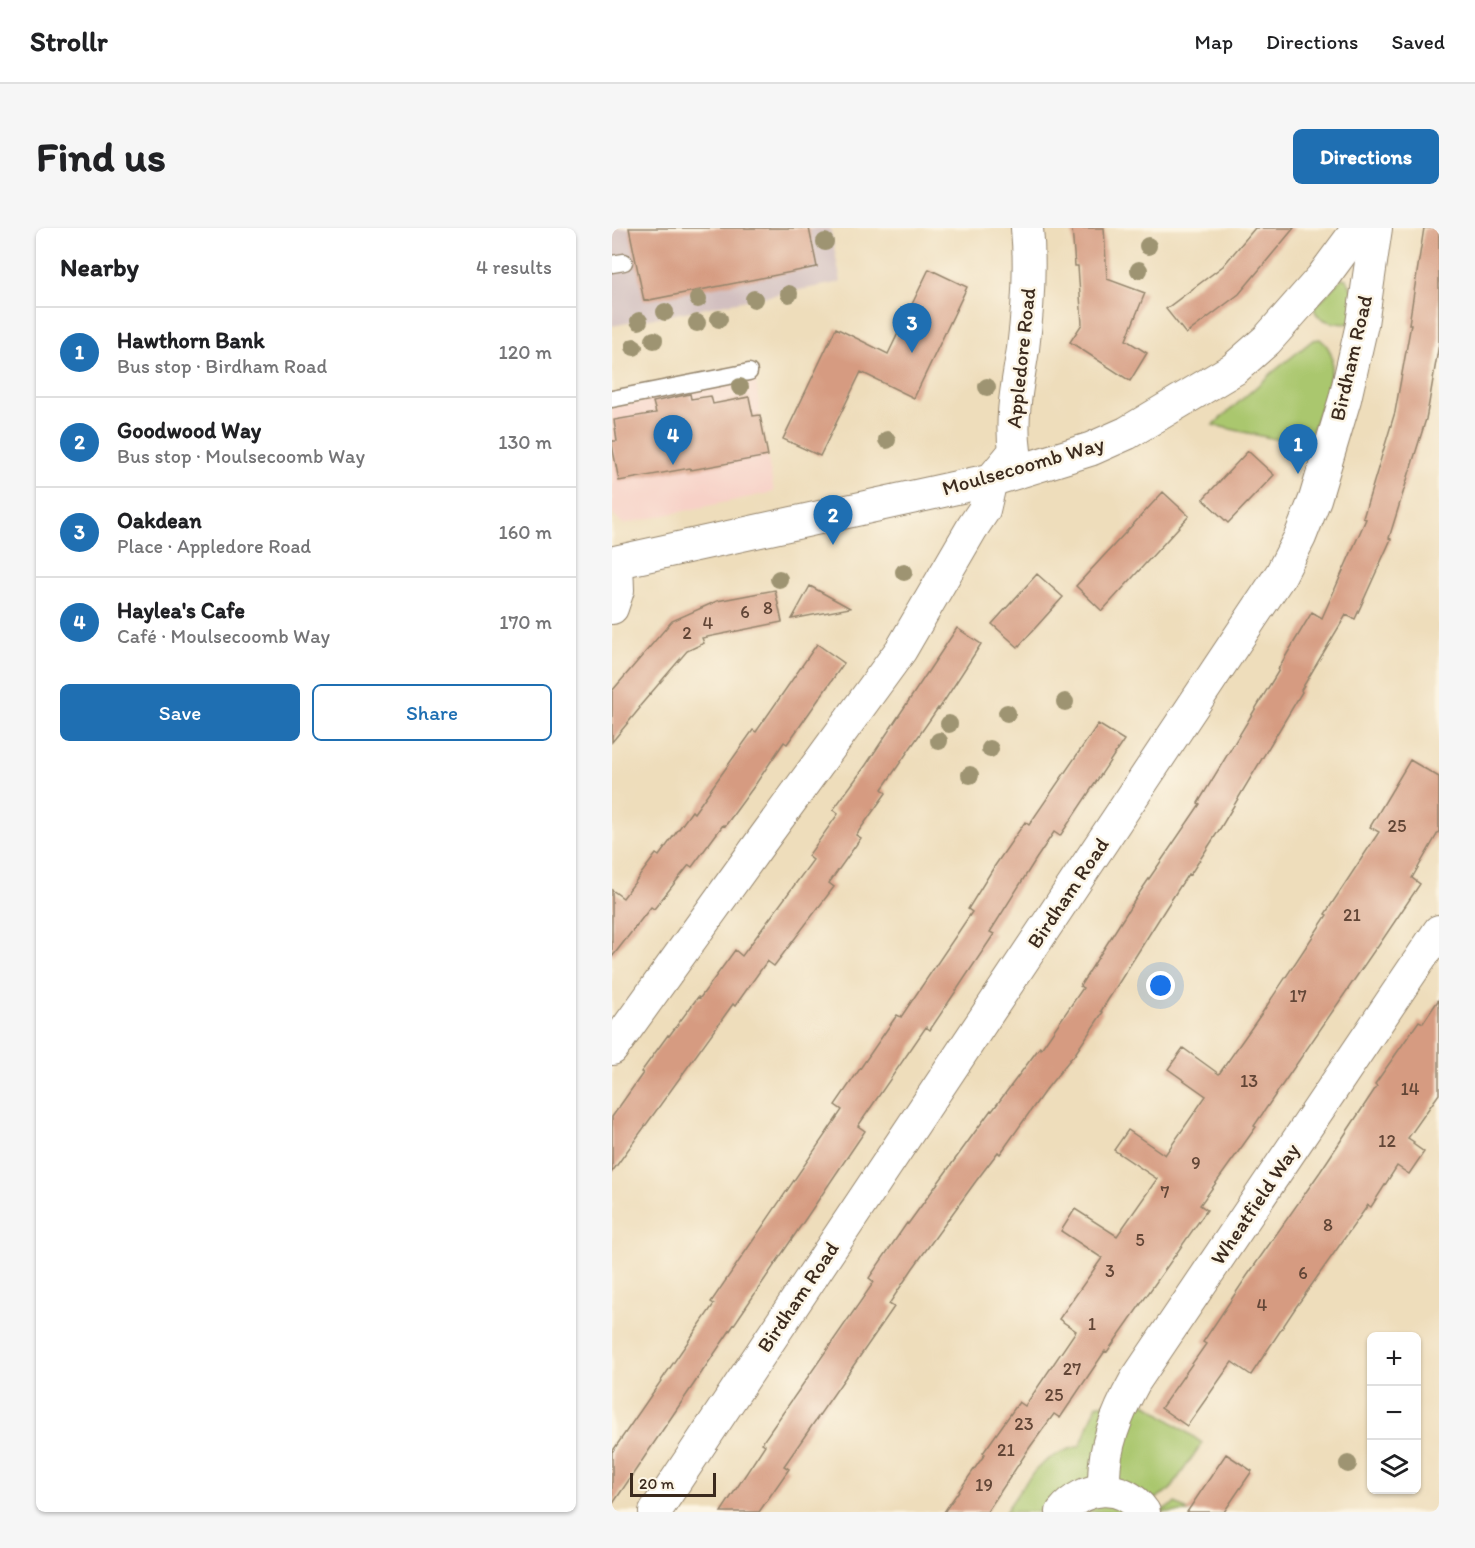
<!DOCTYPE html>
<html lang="en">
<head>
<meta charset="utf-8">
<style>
  :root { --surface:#fff; --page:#f6f6f6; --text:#202124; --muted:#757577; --line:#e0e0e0; --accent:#1f6fb2 }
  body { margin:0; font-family:Itim,sans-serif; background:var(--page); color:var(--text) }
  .controls { position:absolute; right:18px; bottom:18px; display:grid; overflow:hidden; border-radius:9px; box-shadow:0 2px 4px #0004 }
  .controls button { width:54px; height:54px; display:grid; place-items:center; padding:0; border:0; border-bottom:2px solid var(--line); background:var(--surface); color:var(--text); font:30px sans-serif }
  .scale { position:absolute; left:18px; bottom:15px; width:86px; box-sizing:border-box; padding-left:6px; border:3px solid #3b2a1e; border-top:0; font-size:16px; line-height:21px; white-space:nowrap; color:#3b2a1e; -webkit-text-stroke:4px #fcf5e5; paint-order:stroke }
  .you { position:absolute; left:549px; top:758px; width:21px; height:21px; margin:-15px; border:4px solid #fff; border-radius:50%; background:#1a73e8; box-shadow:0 0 0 9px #1a73e833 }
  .badge { display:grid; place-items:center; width:39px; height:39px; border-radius:50%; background:var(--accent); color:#fff; font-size:20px; font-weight:700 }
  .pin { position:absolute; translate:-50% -50px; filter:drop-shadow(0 2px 3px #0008) }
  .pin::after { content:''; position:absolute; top:32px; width:21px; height:18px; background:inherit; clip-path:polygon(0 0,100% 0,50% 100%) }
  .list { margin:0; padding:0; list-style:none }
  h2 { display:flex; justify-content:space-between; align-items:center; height:78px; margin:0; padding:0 24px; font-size:26px }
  h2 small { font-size:20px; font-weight:400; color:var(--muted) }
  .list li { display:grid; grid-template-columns:39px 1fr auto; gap:18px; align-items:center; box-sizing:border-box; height:90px; padding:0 24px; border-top:2px solid var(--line) }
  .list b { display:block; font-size:22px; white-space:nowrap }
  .list p { margin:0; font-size:20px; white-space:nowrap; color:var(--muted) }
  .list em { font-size:20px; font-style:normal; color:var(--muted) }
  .actions { display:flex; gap:12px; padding:18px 24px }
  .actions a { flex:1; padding:14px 0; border:2px solid var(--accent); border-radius:9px; text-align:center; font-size:21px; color:var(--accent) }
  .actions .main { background:var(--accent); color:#fff }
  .icon { flex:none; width:33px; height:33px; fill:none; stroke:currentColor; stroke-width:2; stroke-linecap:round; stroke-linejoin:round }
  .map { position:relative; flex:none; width:827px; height:1284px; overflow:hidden; border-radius:9px }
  header { display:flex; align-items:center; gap:36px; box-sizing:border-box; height:84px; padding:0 30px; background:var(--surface); border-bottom:2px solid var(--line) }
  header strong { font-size:28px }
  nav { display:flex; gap:33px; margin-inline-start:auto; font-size:21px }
  .intro { display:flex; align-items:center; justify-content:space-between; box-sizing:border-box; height:144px; padding:0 36px }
  h1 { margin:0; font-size:42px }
  .button { padding:15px 27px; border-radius:9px; background:var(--accent); color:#fff; font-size:21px; font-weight:700 }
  main { display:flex; gap:36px; padding:0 36px }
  aside { flex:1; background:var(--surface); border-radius:9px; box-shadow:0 2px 4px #0004 }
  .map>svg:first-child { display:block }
  .built { fill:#f7d1c7 }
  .industrial { fill:#d2bfc0 }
  .green { fill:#aac76e; stroke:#727846; stroke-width:1.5 }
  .building { fill:#d69b81 }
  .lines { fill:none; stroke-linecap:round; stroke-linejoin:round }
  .service-casing { stroke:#94846c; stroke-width:19 }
  .minor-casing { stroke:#94846c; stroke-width:34 }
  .tertiary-casing { stroke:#94846c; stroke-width:35 }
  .service { stroke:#fff; stroke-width:16 }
  .minor { stroke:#fff; stroke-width:32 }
  .tertiary { stroke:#fff; stroke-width:33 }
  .tree { fill:#9e9472 }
  .labels { text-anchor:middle; stroke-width:5; stroke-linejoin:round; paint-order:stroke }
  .number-label { font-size:18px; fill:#624637 }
  .street-label { font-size:21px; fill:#3b2a1e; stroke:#fcf5e5 }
</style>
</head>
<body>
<header>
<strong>Strollr</strong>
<nav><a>Map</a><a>Directions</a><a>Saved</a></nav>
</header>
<div class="intro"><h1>Find us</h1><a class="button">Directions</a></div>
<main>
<aside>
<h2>Nearby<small>4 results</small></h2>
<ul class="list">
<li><span class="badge">1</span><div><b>Hawthorn Bank</b><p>Bus stop · Birdham Road</p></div><em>120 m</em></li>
<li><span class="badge">2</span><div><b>Goodwood Way</b><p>Bus stop · Moulsecoomb Way</p></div><em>130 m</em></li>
<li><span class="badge">3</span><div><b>Oakdean</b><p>Place · Appledore Road</p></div><em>160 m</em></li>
<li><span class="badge">4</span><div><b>Haylea's Cafe</b><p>Café · Moulsecoomb Way</p></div><em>170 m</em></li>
</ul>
<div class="actions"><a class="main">Save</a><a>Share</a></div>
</aside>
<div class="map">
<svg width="827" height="1284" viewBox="0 0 827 1284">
  <rect width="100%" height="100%" fill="#fcf5e5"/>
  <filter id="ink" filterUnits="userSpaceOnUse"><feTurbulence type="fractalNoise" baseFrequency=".0167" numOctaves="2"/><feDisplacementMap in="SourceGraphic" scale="12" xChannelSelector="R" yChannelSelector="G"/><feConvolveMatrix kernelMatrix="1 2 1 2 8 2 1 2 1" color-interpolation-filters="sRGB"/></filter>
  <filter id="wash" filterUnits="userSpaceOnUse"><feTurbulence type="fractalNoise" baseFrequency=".008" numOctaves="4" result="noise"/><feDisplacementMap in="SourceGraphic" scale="24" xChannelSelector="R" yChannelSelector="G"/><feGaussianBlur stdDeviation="1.35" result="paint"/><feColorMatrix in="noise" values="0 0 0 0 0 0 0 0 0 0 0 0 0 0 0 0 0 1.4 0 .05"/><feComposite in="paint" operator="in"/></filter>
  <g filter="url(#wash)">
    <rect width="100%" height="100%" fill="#edb"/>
    <path class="built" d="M 144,151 L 148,187 L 162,264 L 11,296 L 0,285 L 0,179 Z"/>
    <path class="industrial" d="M 0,0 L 218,0 L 229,54 L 0,98 Z"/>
    <path class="green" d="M 730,50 L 734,51 C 744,64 743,79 739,95 C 726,97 705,94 702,80 Z
      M 708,111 C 713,115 717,120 719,126 C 725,143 701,201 694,218 L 601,197 L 661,144 L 701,112 Z
      M 519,1169 L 533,1175 L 590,1215 L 558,1262 L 520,1284 L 393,1284 C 416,1251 426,1228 468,1218 L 485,1177 Z
      M 564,1275 L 577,1284 L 546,1284 Z"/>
    <g id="blocks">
      <path class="building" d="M 17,0 L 197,0 L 205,39 L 32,73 Z
        M 460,0 L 492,0 L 495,51 L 533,65 L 514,112 L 535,125 L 518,153 L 458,114 L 470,96 L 466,38 L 463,38 Z
        M 643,0 L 682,0 L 627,66 L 574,106 L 554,81 L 611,38 Z
        M 812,0 L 827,0 L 827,116 L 817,175 L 814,191 L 777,310 L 779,311 L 743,391 L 734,387 L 689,462 L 690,464 L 609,599 L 578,647 L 576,646 L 554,680 L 489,783 L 491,784 L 461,829 L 460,829 L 432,864 L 388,926 L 386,924 L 364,953 L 301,1040 L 277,1076 L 282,1079 L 172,1238 L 177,1241 L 147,1284 L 109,1284 L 153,1217 L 150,1215 L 262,1054 L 257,1050 L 295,995 L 296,996 L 379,882 L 380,883 L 428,819 L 429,821 L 471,760 L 468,758 L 528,664 L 588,576 L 586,575 L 667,442 L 666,441 L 700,384 L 710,390 L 754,291 L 751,290 L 783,184 L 799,96 L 797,96 Z
        M 317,41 L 355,59 L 302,170 L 249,144 L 208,228 L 171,211 L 224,100 L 276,126 Z
        M 78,166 L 79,171 L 99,168 L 101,176 L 137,169 L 141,188 L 148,187 L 156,228 L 79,242 L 78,240 L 7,253 L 0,217 L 0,213 L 5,213 L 2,192 L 44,185 L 41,174 Z
        M 636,223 L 662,247 L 616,295 L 591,271 Z
        M 551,264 L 577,288 L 490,383 L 464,358 Z
        M 425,346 L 451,369 L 406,419 L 380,396 Z
        M 198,358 L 238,380 L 180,391 Z
        M 163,362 L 170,394 L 90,410 L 92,415 L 75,423 L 27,479 L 28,480 L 0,514 L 0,463 L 60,393 L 105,373 Z
        M 345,400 L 369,416 L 327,481 L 326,480 L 270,561 L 274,565 L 244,607 L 249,610 L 217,655 L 222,659 L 162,738 L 155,733 L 123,778 L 121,776 L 0,944 L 0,889 L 31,845 L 29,844 L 56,807 L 57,808 L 86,769 L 88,770 L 123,722 L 130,728 L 201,632 L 196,628 L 226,586 L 221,582 L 254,537 Z
        M 205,416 L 232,435 L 188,498 L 175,516 L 172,514 L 143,557 L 113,598 L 111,597 L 80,639 L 77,637 L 42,681 L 39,679 L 0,729 L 0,662 L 11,670 L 44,626 L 47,628 L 80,583 L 82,585 L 141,502 L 144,504 Z
        M 486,496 L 512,512 L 448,608 L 442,604 L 424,631 L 378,704 L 382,706 L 318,802 L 314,799 L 246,898 L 253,903 L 0,1277 L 0,1224 L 102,1076 L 99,1074 L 230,882 L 223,877 L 285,787 L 289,789 L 360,684 L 356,681 L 382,639 L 413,594 L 417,597 Z
        M 798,532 L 827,549 L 827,603 L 800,650 L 808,656 L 765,720 L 764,720 L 642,898 L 644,899 L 588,977 L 595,982 L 495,1124 L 493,1123 L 448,1190 L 442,1186 L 418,1219 L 375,1284 L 332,1284 L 373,1226 L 371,1225 L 407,1174 L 413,1178 L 464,1103 L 447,1091 L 490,1030 L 449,1003 L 463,981 L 505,1008 L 545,951 L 502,922 L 516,902 L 553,927 L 594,868 L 556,841 L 571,820 L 607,846 L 650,785 L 715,687 L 713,686 L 767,604 L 758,599 Z
        M 827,771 L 827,866 L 796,910 L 802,914 L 801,916 L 812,924 L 797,946 L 785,938 L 759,979 L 756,977 L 684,1079 L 639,1147 L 620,1134 L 575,1198 L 549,1180 L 594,1116 L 591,1114 L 635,1048 L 708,944 L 765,858 L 763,856 L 807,793 L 811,795 Z
        M 614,1226 L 640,1243 L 612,1284 L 575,1284 Z"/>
    </g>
  </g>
  <g filter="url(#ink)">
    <use href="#blocks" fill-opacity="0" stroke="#94846c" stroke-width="1.5"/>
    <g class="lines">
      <defs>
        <path id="service" d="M 0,36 L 12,34
          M 0,171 L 137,144"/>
        <path id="minor" d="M 0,380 L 6,362 L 5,334
          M 0,821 L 149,614 L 289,422 L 360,300 L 372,282 L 379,252 L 403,223 C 398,189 406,154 411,121 C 416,80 419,41 415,0
          M 493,1262 C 488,1225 505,1185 523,1153 L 827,703
          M 43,1284 L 669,346 L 688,309 L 703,271 L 733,171 L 750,96 L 764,0
          M 450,1284 C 472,1257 511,1253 532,1284"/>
        <path id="tertiary" d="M 0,335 L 379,252 L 479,221 L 515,205 L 622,141 L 655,112 L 710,50 L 747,0"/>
      </defs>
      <use href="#service" class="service-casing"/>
      <use href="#minor" class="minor-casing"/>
      <use href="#tertiary" class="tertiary-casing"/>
      <use href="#service" class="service"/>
      <use href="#minor" class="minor"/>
      <use href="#tertiary" class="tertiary"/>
    </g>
    <g class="tree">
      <circle cx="213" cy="14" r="9"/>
      <circle cx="536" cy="18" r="9"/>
      <circle cx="527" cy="42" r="9"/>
      <circle cx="177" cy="66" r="9"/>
      <circle cx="86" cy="71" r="9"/>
      <circle cx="142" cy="71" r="9"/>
      <circle cx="53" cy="84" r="9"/>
      <circle cx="107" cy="91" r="9"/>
      <circle cx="27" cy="93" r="9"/>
      <circle cx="85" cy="95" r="9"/>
      <circle cx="42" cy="112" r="9"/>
      <circle cx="22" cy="119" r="9"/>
      <circle cx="128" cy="159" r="9"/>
      <circle cx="375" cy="159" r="9"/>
      <circle cx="275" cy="212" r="9"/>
      <circle cx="292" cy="344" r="9"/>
      <circle cx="167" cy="351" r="9"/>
      <circle cx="453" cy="474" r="9"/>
      <circle cx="395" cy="485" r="9"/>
      <circle cx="337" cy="496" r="9"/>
      <circle cx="327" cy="513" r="9"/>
      <circle cx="378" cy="521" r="9"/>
      <circle cx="358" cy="547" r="9"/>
      <circle cx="736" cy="1236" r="9"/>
    </g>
  </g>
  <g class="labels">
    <g class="number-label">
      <text x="156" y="386">8</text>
      <text x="133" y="390">6</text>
      <text x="96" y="401">4</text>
      <text x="75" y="411">2</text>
      <text x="785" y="604">25</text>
      <text x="740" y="693">21</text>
      <text x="686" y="774">17</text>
      <text x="637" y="859">13</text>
      <text x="798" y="867">14</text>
      <text x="775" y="919">12</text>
      <text x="584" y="941">9</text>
      <text x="553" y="970">7</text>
      <text x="716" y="1003">8</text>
      <text x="528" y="1018">5</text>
      <text x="498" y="1049">3</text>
      <text x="691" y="1051">6</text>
      <text x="650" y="1083">4</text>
      <text x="480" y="1102">1</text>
      <text x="460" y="1147">27</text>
      <text x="442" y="1173">25</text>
      <text x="412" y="1202">23</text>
      <text x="394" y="1228">21</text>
      <text x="372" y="1263">19</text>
    </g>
    <g class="street-label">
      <text transform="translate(409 130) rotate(-84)" y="7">Appledore Road</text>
      <text transform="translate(739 130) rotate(-77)" y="7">Birdham Road</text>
      <text transform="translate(411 238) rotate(-16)" y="7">Moulsecoomb Way</text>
      <text transform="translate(456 665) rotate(-56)" y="7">Birdham Road</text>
      <text transform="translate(643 976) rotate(-56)" y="7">Wheatfield Way</text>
      <text transform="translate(186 1069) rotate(-56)" y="7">Birdham Road</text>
    </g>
  </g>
</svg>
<div class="controls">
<button>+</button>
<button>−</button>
<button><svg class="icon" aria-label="layers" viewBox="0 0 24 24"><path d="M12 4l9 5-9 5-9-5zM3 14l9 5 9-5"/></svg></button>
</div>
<div class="scale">20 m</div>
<div class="you"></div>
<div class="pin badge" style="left:686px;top:246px">1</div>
<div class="pin badge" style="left:221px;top:317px">2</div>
<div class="pin badge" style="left:300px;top:125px">3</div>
<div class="pin badge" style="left:61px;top:237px">4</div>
</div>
</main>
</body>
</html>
